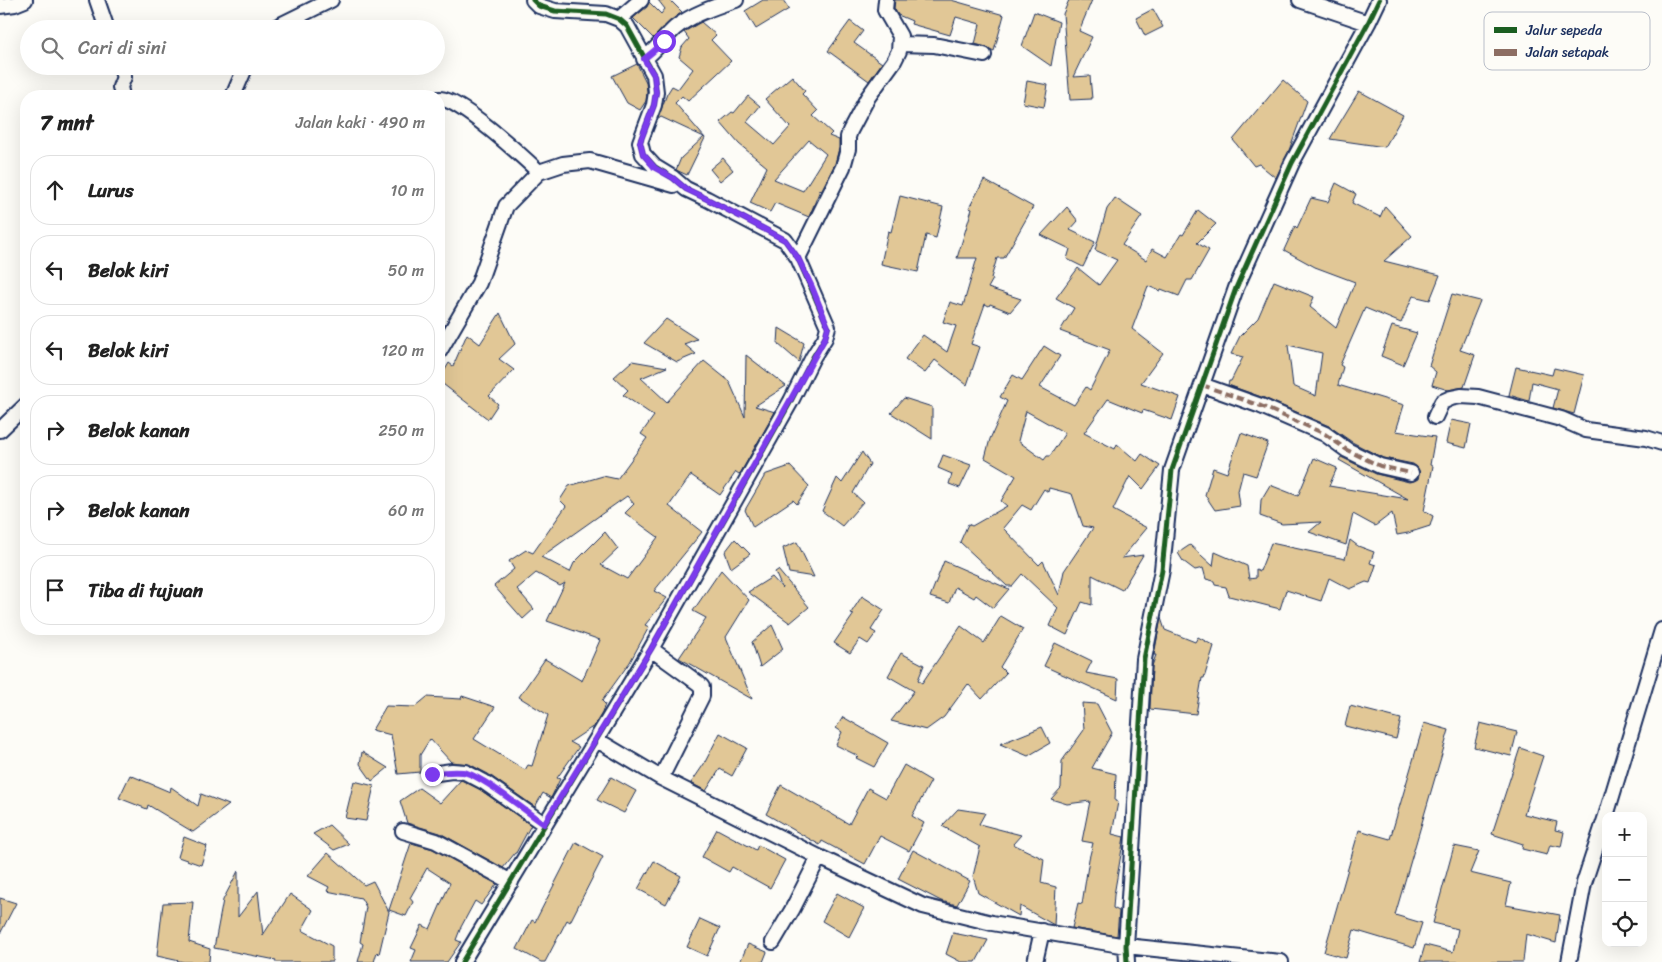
<!DOCTYPE html>
<html lang="id">
<head>
<meta charset="utf-8">
<style>
  :root { --surface:#fff; --page:#f2f2f2; --text:#222; --muted:#767676; --line:#e0e0e0 }
  body { margin:0; font-family:Sriracha,sans-serif; background:var(--page); color:var(--text) }
  .controls { position:absolute; right:15px; bottom:15px; display:grid; overflow:hidden; border-radius:10px; box-shadow:0 5px 20px #0002 }
  .controls button { width:45px; height:45px; display:grid; place-items:center; padding:0; border:0; border-bottom:1px solid var(--line); background:var(--surface); color:var(--text); font:25px sans-serif }
  .stop { position:absolute; width:15px; height:15px; margin:-11px; border:4px solid #7c3aed; border-radius:50%; background:#fff }
  .stop.end { background:#7c3aed; border-color:#fff; box-shadow:0 1px 5px #0008 }
  .list { margin:0; padding:0; list-style:none }
  h2 { display:flex; justify-content:space-between; align-items:center; height:65px; margin:0; padding:0 20px; font-size:21px }
  h2 small { font-size:16px; font-weight:400; color:var(--muted) }
  .list li { display:grid; grid-template-columns:32px 1fr auto; gap:15px; align-items:center; box-sizing:border-box; height:70px; margin:0 10px 10px; padding:0 10px; border:1px solid var(--line); border-radius:20px }
  .list b { display:block; font-size:19px; white-space:nowrap }
  .list em { font-size:16px; font-style:normal; color:var(--muted) }
  .icon { flex:none; width:28px; height:28px; fill:none; stroke:currentColor; stroke-width:2; stroke-linecap:round; stroke-linejoin:round }
  .map { position:relative; flex:none; width:1662px; height:962px; overflow:hidden }
  .search { position:absolute; background:var(--surface); box-shadow:0 5px 20px #0002; left:20px; top:20px; width:425px; height:55px; display:flex; align-items:center; gap:12px; box-sizing:border-box; padding:0 18px; border-radius:28px; color:var(--muted); font-size:19px }
  .panel { position:absolute; background:var(--surface); box-shadow:0 5px 20px #0002; left:20px; top:90px; width:425px; height:545px; border-radius:20px }
  .map>svg:first-child { display:block }
  .building { fill:#e1c796; stroke:#1b2f5e; fill-rule:evenodd }
  .lines { fill:none; stroke-linecap:round; stroke-linejoin:round }
  .street-casing { stroke:#1b2f5e; stroke-width:18 }
  .street { stroke:#fdfcf7; stroke-width:14 }
  .quiet { stroke:#8d6e63; stroke-width:4; stroke-dasharray:8 4; stroke-linecap:butt }
  .cycleway-casing { stroke:#fdfcf7; stroke-width:8 }
  .cycleway { stroke:#1b5e20; stroke-width:5 }
  .route { stroke:#7c3aed; stroke-width:6 }
  .key { fill:#fdfcf7; stroke:#b9bec9; stroke-width:1 }
  .key-label { font-size:14px; fill:#1b2f5e }
</style>
</head>
<body>
<div class="map">
<svg width="1662" height="962" viewBox="0 0 1662 962">
  <rect width="100%" height="100%" fill="#fdfcf7"/>
  <filter id="ink" filterUnits="userSpaceOnUse"><feTurbulence type="fractalNoise" baseFrequency=".02" numOctaves="2"/><feDisplacementMap in="SourceGraphic" scale="10" xChannelSelector="R" yChannelSelector="G"/><feConvolveMatrix kernelMatrix="1 2 1 2 8 2 1 2 1" color-interpolation-filters="sRGB"/></filter>
  <g filter="url(#ink)">
    <path class="building" d="M 658,0 L 670,0 L 682,12 L 669,22 L 653,38 L 633,18 L 647,7 L 649,2 L 661,14 L 665,9 Z
      M 763,0 L 783,0 L 789,9 L 756,29 L 745,11 Z
      M 895,0 L 951,0 L 1004,15 L 994,51 L 986,47 L 975,44 L 980,24 L 956,17 L 950,35 L 911,24 L 912,21 L 898,15 L 894,8 Z
      M 1069,0 L 1092,0 L 1079,31 L 1092,37 L 1073,77 L 1090,76 L 1092,99 L 1070,100 L 1063,14 Z
      M 1153,9 L 1163,27 L 1145,36 L 1136,18 Z
      M 1034,12 L 1059,22 L 1051,66 L 1022,46 Z
      M 850,21 L 863,31 L 854,43 L 882,63 L 869,81 L 828,51 Z
      M 701,22 L 716,35 L 711,40 L 731,61 L 688,101 L 682,96 L 675,103 L 705,138 L 687,175 L 676,170 L 681,158 L 704,137 L 661,117 L 657,120 L 667,94 L 672,86 L 678,89 L 693,69 L 679,57 L 682,47 L 689,39 L 684,32 Z
      M 637,64 L 646,82 L 647,92 L 646,101 L 640,110 L 627,103 L 612,76 Z
      M 792,76 L 805,91 L 802,94 L 818,111 L 813,116 L 832,133 L 829,136 L 839,140 L 839,148 L 835,164 L 821,191 L 820,190 L 809,217 L 775,203 L 770,212 L 750,203 L 767,167 L 739,144 L 720,122 L 732,112 L 734,113 L 748,96 L 760,106 L 747,122 L 774,145 L 790,127 L 765,99 ZM 809,140 L 826,154 L 803,191 L 774,179 Z
      M 1283,80 L 1307,101 L 1288,153 L 1276,178 L 1259,164 L 1254,166 L 1233,140 Z
      M 1027,81 L 1048,85 L 1044,107 L 1023,103 Z
      M 1359,91 L 1403,115 L 1385,147 L 1330,139 Z
      M 723,158 L 733,170 L 720,181 L 710,169 Z
      M 984,180 L 1033,207 L 1004,258 L 997,258 L 991,278 L 993,279 L 988,288 L 1021,299 L 1010,312 L 990,304 L 989,306 L 985,304 L 971,344 L 980,347 L 967,385 L 935,360 L 925,373 L 905,359 L 923,335 L 947,352 L 956,326 L 943,322 L 950,302 L 963,306 L 977,258 L 957,258 L 972,209 L 969,208 Z
      M 1336,183 L 1356,194 L 1352,203 L 1380,217 L 1385,206 L 1412,236 L 1384,261 L 1440,275 L 1430,300 L 1413,296 L 1401,323 L 1365,308 L 1340,365 L 1343,367 L 1338,385 L 1404,405 L 1396,431 L 1435,437 L 1430,465 L 1433,466 L 1424,511 L 1433,516 L 1430,526 L 1408,533 L 1397,535 L 1392,513 L 1375,526 L 1353,514 L 1346,545 L 1309,532 L 1321,522 L 1282,524 L 1260,516 L 1261,500 L 1270,485 L 1298,496 L 1314,458 L 1337,468 L 1329,486 L 1408,499 L 1339,460 L 1341,457 L 1376,474 L 1409,482 L 1414,481 L 1418,479 L 1419,471 L 1417,467 L 1413,464 L 1383,458 L 1352,442 L 1329,426 L 1264,398 L 1228,385 L 1229,381 L 1231,381 L 1243,357 L 1231,354 L 1240,336 L 1258,318 L 1274,281 L 1314,297 L 1310,307 L 1336,328 L 1355,282 L 1315,267 L 1284,250 L 1295,226 L 1297,228 L 1311,198 L 1328,202 ZM 1288,345 L 1322,353 L 1316,396 L 1293,386 Z
      M 900,196 L 943,207 L 936,238 L 926,235 L 918,272 L 881,264 L 888,231 L 891,232 Z
      M 1115,198 L 1142,216 L 1122,245 L 1146,260 L 1152,249 L 1167,257 L 1181,234 L 1183,235 L 1198,210 L 1216,224 L 1197,243 L 1209,250 L 1192,280 L 1187,280 L 1179,296 L 1161,289 L 1160,291 L 1148,286 L 1132,329 L 1163,353 L 1141,383 L 1180,397 L 1172,420 L 1143,410 L 1142,413 L 1108,399 L 1084,433 L 1115,449 L 1117,444 L 1137,461 L 1142,454 L 1160,466 L 1143,489 L 1130,476 L 1113,510 L 1147,528 L 1122,558 L 1143,555 L 1122,590 L 1092,575 L 1092,605 L 1082,602 L 1067,635 L 1050,626 L 1058,608 L 1022,574 L 1012,586 L 1007,586 L 960,542 L 968,524 L 972,526 L 1007,506 L 1001,501 L 1016,476 L 985,458 L 990,439 L 1007,401 L 1000,397 L 1013,375 L 1022,380 L 1044,346 L 1060,356 L 1040,387 L 1074,405 L 1086,387 L 1090,390 L 1110,350 L 1060,331 L 1074,308 L 1056,298 L 1078,268 L 1099,285 L 1117,260 L 1095,250 L 1107,209 ZM 1026,411 L 1065,433 L 1050,456 L 1047,456 L 1044,460 L 1018,441 ZM 1049,488 L 1072,494 L 1083,526 L 1093,528 L 1064,571 L 1059,595 L 1043,561 L 1039,565 L 1003,528 L 1022,505 L 1031,510 L 1044,489 L 1048,492 Z
      M 1067,207 L 1078,221 L 1070,230 L 1095,242 L 1083,267 L 1067,259 L 1070,249 L 1041,235 Z
      M 1452,294 L 1480,301 L 1460,350 L 1475,355 L 1464,387 L 1448,390 L 1432,385 L 1436,372 L 1429,366 Z
      M 500,313 L 515,344 L 499,359 L 514,370 L 489,396 L 498,404 L 488,419 L 439,381 L 439,380 L 449,363 L 453,366 L 467,334 L 480,344 Z
      M 666,319 L 697,339 L 684,344 L 696,354 L 677,362 L 644,343 Z
      M 1392,326 L 1417,333 L 1403,365 L 1381,356 Z
      M 779,328 L 804,343 L 799,362 L 778,344 Z
      M 746,355 L 786,386 L 755,406 L 775,412 L 741,472 L 739,474 L 736,472 L 720,495 L 691,475 L 669,506 L 702,532 L 654,591 L 667,598 L 645,625 L 649,627 L 630,662 L 602,701 L 605,704 L 602,713 L 594,726 L 570,742 L 579,747 L 557,778 L 560,779 L 551,798 L 543,793 L 535,807 L 488,774 L 469,764 L 451,762 L 430,739 L 420,755 L 420,772 L 398,774 L 391,735 L 372,730 L 386,706 L 415,707 L 427,697 L 461,699 L 462,696 L 495,707 L 474,739 L 525,770 L 528,765 L 532,766 L 548,715 L 519,697 L 545,659 L 582,681 L 600,640 L 547,621 L 565,583 L 560,586 L 536,573 L 517,589 L 534,609 L 523,619 L 494,586 L 514,569 L 509,561 L 526,550 L 533,553 L 566,506 L 560,500 L 569,486 L 603,476 L 617,479 L 647,438 L 641,434 L 654,416 L 623,395 L 628,390 L 614,377 L 632,361 L 667,367 L 641,378 L 667,402 L 704,361 L 729,381 L 745,417 ZM 627,496 L 634,504 L 625,513 L 658,537 L 627,579 L 601,565 L 618,549 L 605,532 L 574,563 L 570,572 L 541,557 Z
      M 1516,367 L 1552,375 L 1554,368 L 1584,375 L 1574,414 L 1553,408 L 1558,389 L 1532,382 L 1529,401 L 1509,395 Z
      M 904,398 L 932,407 L 932,439 L 891,413 Z
      M 1451,420 L 1471,424 L 1466,448 L 1446,443 Z
      M 1241,433 L 1268,443 L 1256,476 L 1243,472 L 1238,491 L 1240,506 L 1215,510 L 1205,495 L 1213,468 L 1227,473 Z
      M 862,452 L 870,464 L 853,493 L 863,502 L 842,526 L 822,511 L 837,478 L 842,483 Z
      M 943,455 L 971,465 L 960,488 L 949,484 L 952,474 L 938,468 Z
      M 790,466 L 809,486 L 797,504 L 793,500 L 753,527 L 745,510 L 764,477 L 764,475 Z
      M 735,539 L 750,554 L 731,568 L 725,552 Z
      M 1350,540 L 1358,546 L 1374,552 L 1370,563 L 1376,565 L 1370,583 L 1366,582 L 1350,589 L 1329,578 L 1321,601 L 1286,590 L 1280,609 L 1229,596 L 1226,587 L 1215,585 L 1214,581 L 1206,579 L 1203,568 L 1195,570 L 1183,561 L 1178,553 L 1190,545 L 1213,566 L 1215,552 L 1247,566 L 1249,579 L 1256,578 L 1256,569 L 1260,571 L 1271,543 L 1345,559 Z
      M 797,542 L 814,577 L 789,573 L 783,548 Z
      M 944,561 L 1009,589 L 993,608 L 976,595 L 974,598 L 955,587 L 949,603 L 930,597 Z
      M 721,570 L 749,600 L 726,637 L 752,699 L 679,658 L 706,618 L 693,611 Z
      M 778,570 L 809,607 L 790,623 L 748,592 L 772,577 L 782,588 L 775,572 Z
      M 862,596 L 884,610 L 871,630 L 876,633 L 868,644 L 860,639 L 850,653 L 834,643 L 854,614 L 851,613 Z
      M 1001,616 L 1023,629 L 1000,667 L 1006,673 L 982,699 L 968,684 L 944,717 L 926,730 L 891,721 L 914,691 L 888,676 L 901,653 L 924,665 L 918,680 L 922,683 L 961,626 L 984,643 Z
      M 1161,618 L 1165,630 L 1195,642 L 1198,637 L 1214,646 L 1204,678 L 1202,678 L 1196,714 L 1150,709 L 1152,666 L 1156,655 L 1154,655 Z
      M 772,625 L 783,649 L 760,667 L 752,642 Z
      M 1055,643 L 1092,661 L 1086,673 L 1118,679 L 1117,699 L 1044,666 Z
      M 1082,703 L 1097,704 L 1112,733 L 1092,768 L 1116,774 L 1115,801 L 1118,802 L 1112,834 L 1124,837 L 1114,895 L 1113,908 L 1119,911 L 1117,936 L 1072,928 L 1078,903 L 1082,904 L 1089,859 L 1093,843 L 1082,841 L 1090,801 L 1067,804 L 1051,799 L 1061,788 L 1062,761 L 1084,730 Z
      M 1350,706 L 1401,719 L 1396,739 L 1345,726 Z
      M 843,717 L 888,743 L 874,767 L 856,758 L 858,756 L 836,745 L 842,732 L 836,728 Z
      M 1424,723 L 1449,730 L 1395,915 L 1422,923 L 1414,948 L 1354,930 L 1346,958 L 1324,952 L 1359,830 L 1390,839 Z
      M 1480,723 L 1517,732 L 1511,756 L 1474,747 Z
      M 1042,727 L 1050,743 L 1028,756 L 1000,744 Z
      M 720,733 L 747,748 L 732,776 L 720,769 L 706,791 L 691,783 L 704,764 Z
      M 1520,748 L 1543,756 L 1524,814 L 1557,822 L 1555,830 L 1564,832 L 1561,847 L 1550,845 L 1547,855 L 1522,849 L 1523,844 L 1492,834 Z
      M 362,752 L 388,768 L 372,781 L 360,764 Z
      M 904,765 L 931,781 L 912,816 L 924,823 L 909,851 L 880,836 L 865,864 L 822,841 L 820,845 L 766,814 L 781,785 L 849,824 L 868,788 L 886,798 Z
      M 130,775 L 170,792 L 171,787 L 198,806 L 201,794 L 229,805 L 193,832 L 148,805 L 147,809 L 119,798 Z
      M 611,777 L 636,791 L 624,813 L 597,800 Z
      M 461,780 L 479,789 L 531,825 L 516,853 L 515,853 L 503,868 L 440,833 L 407,823 L 400,801 L 419,788 L 440,803 Z
      M 354,781 L 374,786 L 366,821 L 345,818 Z
      M 958,809 L 985,813 L 979,824 L 1021,835 L 1013,844 L 1044,859 L 1041,883 L 1056,887 L 1054,925 L 1020,906 L 1019,916 L 978,893 L 973,876 L 980,847 L 942,826 Z
      M 329,825 L 349,844 L 334,850 L 313,834 Z
      M 717,829 L 756,850 L 758,845 L 785,860 L 770,888 L 732,867 L 729,872 L 702,857 Z
      M 184,837 L 207,846 L 201,865 L 178,857 Z
      M 576,842 L 603,857 L 570,922 L 567,920 L 545,962 L 541,962 L 517,949 L 532,920 L 535,922 Z
      M 411,843 L 433,849 L 497,884 L 481,905 L 475,901 L 461,927 L 456,940 L 461,942 L 447,962 L 411,962 L 416,950 L 411,948 L 422,925 L 430,929 L 450,883 L 427,868 L 410,898 L 413,902 L 406,916 L 389,910 Z
      M 1454,846 L 1479,851 L 1470,873 L 1511,883 L 1506,905 L 1560,915 L 1556,943 L 1526,934 L 1523,962 L 1420,962 L 1425,945 L 1453,952 L 1458,929 L 1433,923 Z
      M 913,850 L 970,881 L 957,905 L 941,901 L 898,879 Z
      M 328,853 L 364,885 L 373,881 L 389,912 L 379,954 L 377,952 L 374,962 L 358,962 L 363,944 L 360,942 L 366,907 L 361,898 L 327,891 L 329,887 L 308,876 Z
      M 654,861 L 681,876 L 666,904 L 638,889 Z
      M 238,871 L 238,917 L 258,891 L 263,935 L 290,894 L 313,910 L 302,930 L 332,946 L 332,962 L 275,962 L 276,960 L 214,948 L 223,900 Z
      M 837,893 L 864,908 L 849,937 L 822,921 Z
      M 0,898 L 16,903 L 0,934 Z
      M 193,902 L 189,942 L 210,949 L 209,962 L 184,962 L 157,956 L 163,903 Z
      M 700,919 L 720,928 L 707,956 L 687,947 Z
      M 953,933 L 988,940 L 976,962 L 961,962 L 946,954 Z
      M 748,944 L 767,952 L 763,962 L 740,962 Z"/>
    <g class="lines">
      <defs>
        <path id="street" d="M 97,0 L 107,29
          M 1300,0 L 1368,23
          M 0,6 L 15,4 L 25,0
          M 619,19 L 641,0
          M 272,29 L 331,0
          M 900,44 L 934,45 L 984,55
          M 644,59 C 656,50 664,38 675,28 C 692,14 716,6 736,0
          M 120,66 L 124,77 L 120,87 L 122,96
          M 233,96 L 246,66
          M 439,99 C 456,95 524,158 539,172
          M 798,258 L 843,167 L 848,149 L 848,137 L 850,131 L 868,97 L 894,61 L 899,51 L 900,36 L 885,10 L 886,0
          M 439,352 L 479,283 L 506,206 L 539,172 L 563,164 L 590,161 L 674,185
          M 1202,385 L 1261,406 L 1325,434 L 1347,450 L 1380,466 L 1411,473
          M 1435,417 L 1442,402 L 1451,398 L 1461,396 L 1478,397 L 1561,419 L 1586,430 L 1646,438 L 1662,443
          M 0,430 L 26,405
          M 651,649 L 698,683 L 702,687 L 702,696 L 661,778
          M 597,740 L 661,778 L 819,857 L 923,906 L 992,923 L 1126,946 L 1281,962
          M 430,774 L 452,771 L 465,772 L 484,782 L 544,824
          M 1606,816 L 1662,630
          M 403,831 L 436,841 L 511,882
          M 773,942 L 792,910 L 819,857
          M 462,962 L 651,649 L 791,401 L 813,357 L 825,338 L 828,327 L 798,258 L 785,240 L 707,199 L 686,189 L 673,178 L 655,167 L 643,154 L 640,142 L 654,105 L 656,92 L 654,75 L 627,26 L 619,19 L 606,14 L 555,11 L 539,6 L 533,0
          M 1035,962 L 1042,931
          M 1127,962 L 1126,946 L 1144,659 L 1162,570 L 1172,470 L 1236,288 L 1292,163 L 1368,23 L 1379,0
          M 1569,962 L 1584,883 L 1606,816"/>
      </defs>
      <use href="#street" class="street-casing"/>
      <use href="#street" class="street"/>
      <path class="quiet" d="M 1202,385 L 1261,406 L 1325,434 L 1347,450 L 1380,466 L 1411,473"/>
      <defs>
        <path id="cycleway" d="M 462,962 L 651,649 L 791,401 L 813,357 L 825,338 L 828,327 L 798,258 L 785,240 L 707,199 L 686,189 L 673,178 L 655,167 L 643,154 L 640,142 L 654,105 L 656,92 L 654,75 L 627,26 L 619,19 L 606,14 L 555,11 L 539,6 L 533,0
          M 1127,962 L 1126,946 L 1144,659 L 1162,570 L 1172,470 L 1236,288 L 1292,163 L 1368,23 L 1379,0"/>
      </defs>
      <use href="#cycleway" class="cycleway-casing"/>
      <use href="#cycleway" class="cycleway"/>
    </g>
  </g>
  <g class="lines" filter="url(#ink)">
    <path class="route" d="M 432,774 C 443,772 453,771 463,772 C 481,775 527,812 544,824 L 651,649 L 825,338 L 828,327 L 812,287 L 798,258 L 785,240 L 707,199 L 686,189 L 673,178 L 655,168 L 643,154 L 640,142 L 654,105 L 656,92 L 654,75 L 644,59 L 655,50 L 664,41"/>
  </g>
  <rect x="1484" y="12" width="166" height="58" rx="8" class="key"/>
  <rect x="1494" y="27" width="23" height="6" fill="#1b5e20"/>
  <rect x="1494" y="49" width="23" height="7" fill="#8d6e63"/>
  <g class="key-label">
    <text x="1526" y="35">Jalur sepeda</text>
    <text x="1526" y="57">Jalan setapak</text>
  </g>
</svg>
<div class="controls">
<button>+</button>
<button>−</button>
<button><svg class="icon" aria-label="locate" viewBox="0 0 24 24"><circle cx="12" cy="12" r="6"/><path d="M12 2v4M12 18v4M2 12h4M18 12h4"/></svg></button>
</div>
<div class="stop" style="left:664px;top:41px"></div>
<div class="stop end" style="left:432px;top:774px"></div>
<div class="search"><svg class="icon" aria-label="search" viewBox="0 0 24 24"><circle cx="10" cy="10" r="6"/><path d="M15 15l6 6"/></svg>Cari di sini</div>
<section class="panel">
<h2>7 mnt<small>Jalan kaki · 490 m</small></h2>
<ul class="list">
<li><svg class="icon" aria-label="ahead" viewBox="0 0 24 24"><path d="M12 20V5M6 11l6-6 6 6"/></svg><div><b>Lurus</b></div><em>10 m</em></li>
<li><svg class="icon" aria-label="left" viewBox="0 0 24 24"><path d="M17 20v-9H6M10 6l-5 5 5 5"/></svg><div><b>Belok kiri</b></div><em>50 m</em></li>
<li><svg class="icon" aria-label="left" viewBox="0 0 24 24"><path d="M17 20v-9H6M10 6l-5 5 5 5"/></svg><div><b>Belok kiri</b></div><em>120 m</em></li>
<li><svg class="icon" aria-label="right" viewBox="0 0 24 24"><path d="M7 20v-9h11M14 6l5 5-5 5"/></svg><div><b>Belok kanan</b></div><em>250 m</em></li>
<li><svg class="icon" aria-label="right" viewBox="0 0 24 24"><path d="M7 20v-9h11M14 6l5 5-5 5"/></svg><div><b>Belok kanan</b></div><em>60 m</em></li>
<li><svg class="icon" aria-label="arrive" viewBox="0 0 24 24"><path d="M6 21V4h12l-3 4 3 4H6"/></svg><div><b>Tiba di tujuan</b></div></li>
</ul>
</section>
</div>
</body>
</html>
